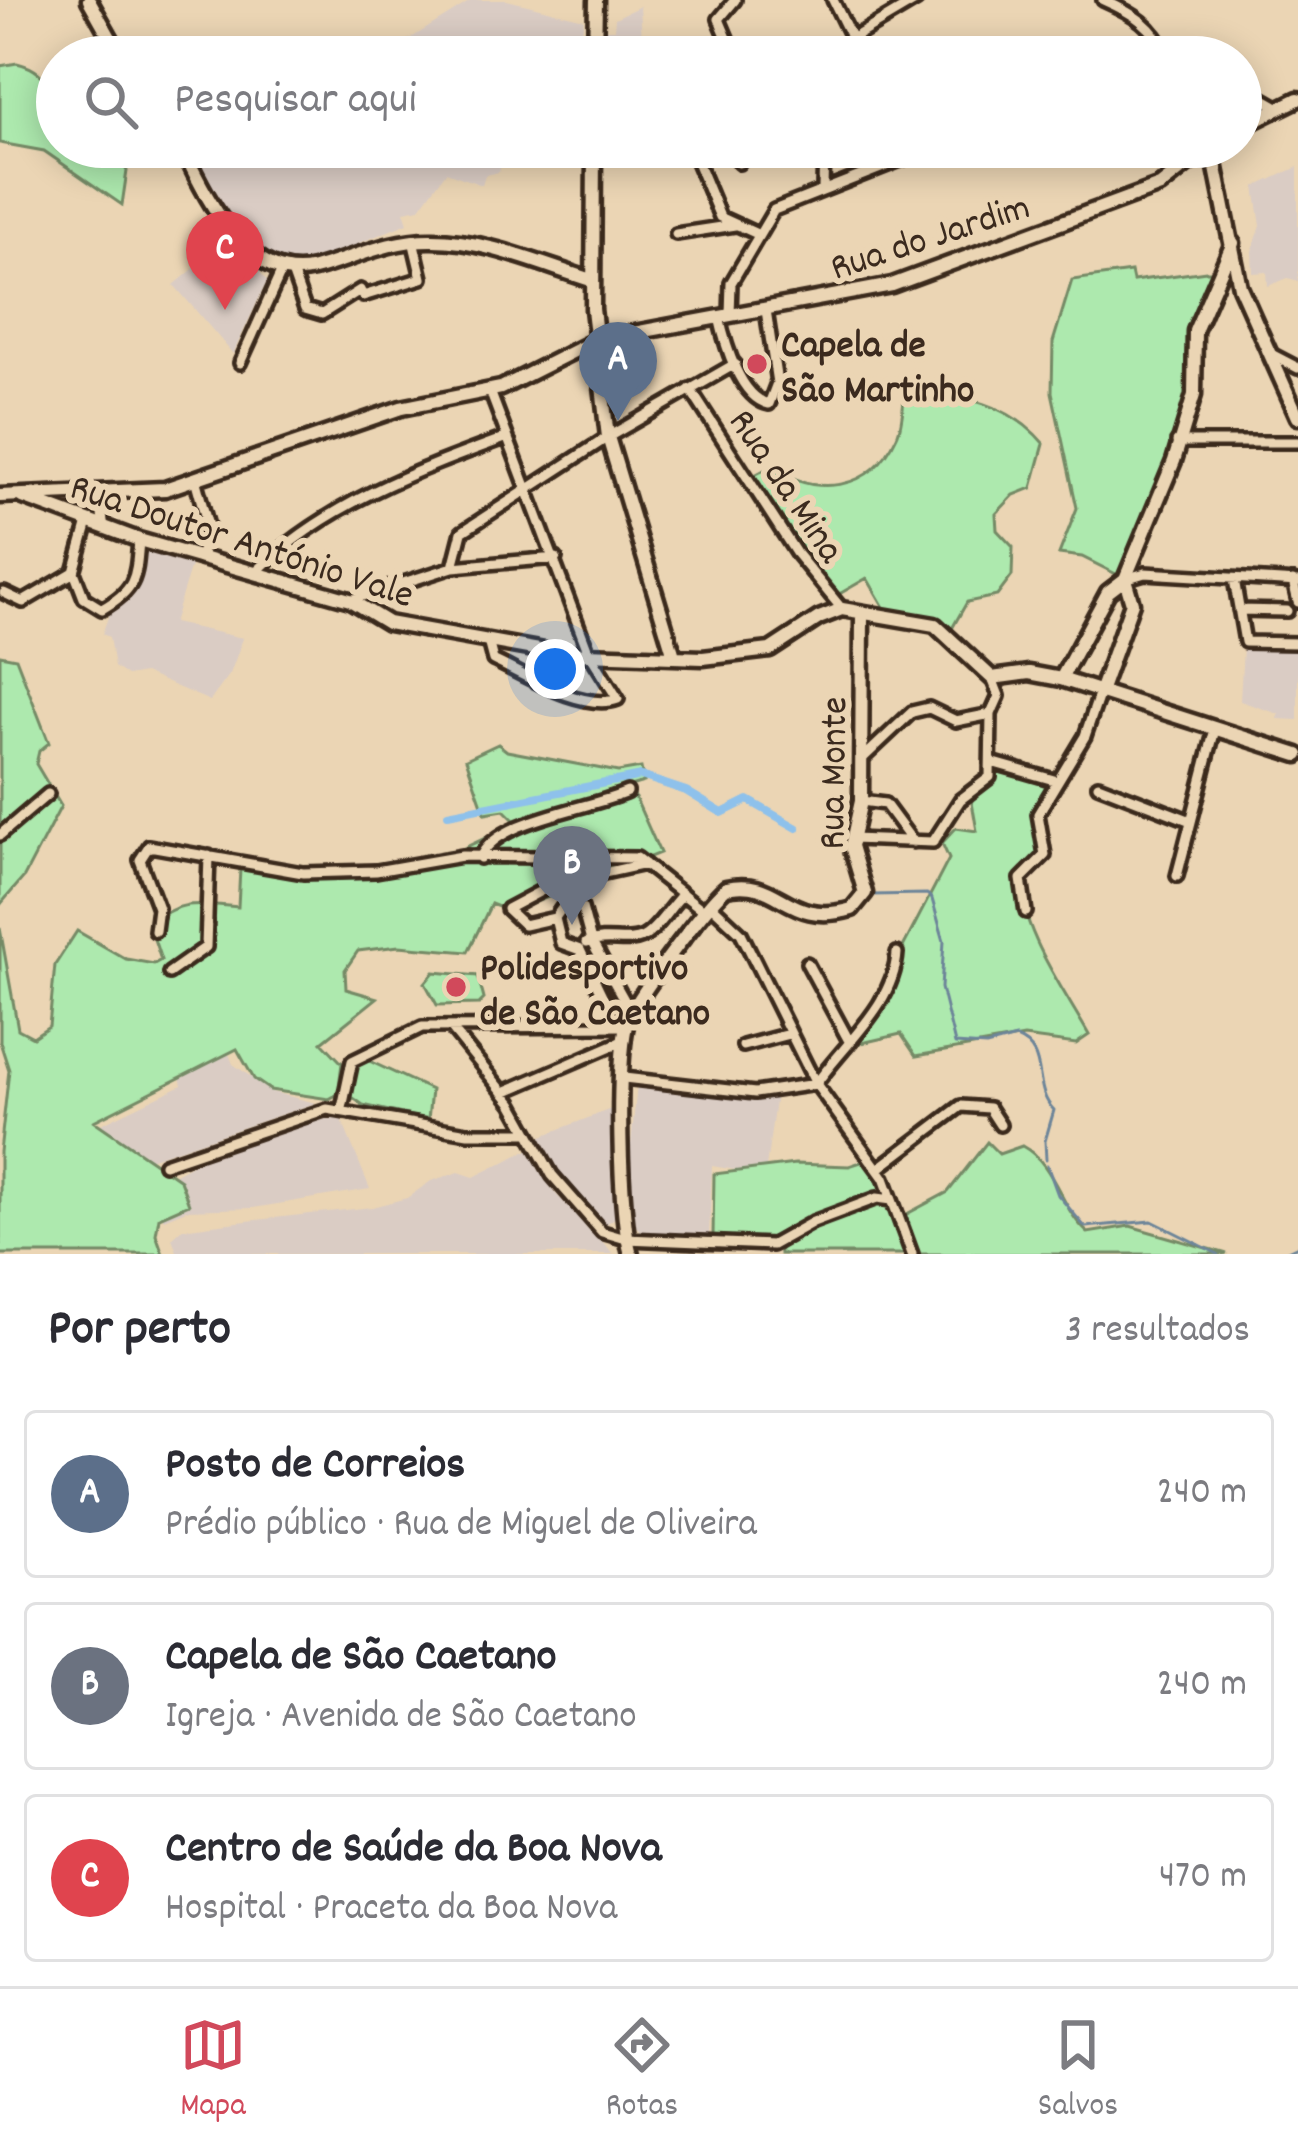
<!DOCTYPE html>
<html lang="pt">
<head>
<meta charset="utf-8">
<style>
  :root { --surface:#fff; --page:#f2f2f3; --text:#2b2b33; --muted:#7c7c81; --line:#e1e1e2; --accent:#d1495b }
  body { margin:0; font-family:Dekko,sans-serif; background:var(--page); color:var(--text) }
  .you { position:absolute; left:555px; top:669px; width:42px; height:42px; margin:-30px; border:9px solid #fff; border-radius:50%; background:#1a73e8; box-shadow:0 0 0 18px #1a73e833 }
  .badge { display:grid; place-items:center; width:78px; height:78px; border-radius:50%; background:var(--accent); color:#fff; font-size:39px; font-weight:700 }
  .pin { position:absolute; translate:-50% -99px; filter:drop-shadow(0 3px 6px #0008) }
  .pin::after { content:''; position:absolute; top:63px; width:42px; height:36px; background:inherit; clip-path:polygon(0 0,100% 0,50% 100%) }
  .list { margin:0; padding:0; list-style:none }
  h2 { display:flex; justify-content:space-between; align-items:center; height:156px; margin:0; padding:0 48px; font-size:51px }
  h2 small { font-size:39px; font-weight:400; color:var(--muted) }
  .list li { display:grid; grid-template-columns:78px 1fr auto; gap:36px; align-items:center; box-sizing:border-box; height:168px; margin:0 24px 24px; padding:0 24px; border:3px solid var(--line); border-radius:12px }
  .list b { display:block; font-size:45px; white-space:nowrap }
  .list p { margin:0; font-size:39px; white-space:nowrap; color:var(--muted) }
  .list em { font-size:39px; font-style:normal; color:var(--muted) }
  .icon { flex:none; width:66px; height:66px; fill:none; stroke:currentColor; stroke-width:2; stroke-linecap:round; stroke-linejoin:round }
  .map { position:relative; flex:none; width:1298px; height:1254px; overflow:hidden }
  .search { position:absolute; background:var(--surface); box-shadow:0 6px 30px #0003; left:36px; right:36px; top:36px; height:132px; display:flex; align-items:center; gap:30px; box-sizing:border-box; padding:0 42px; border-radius:66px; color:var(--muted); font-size:45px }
  .sheet { height:732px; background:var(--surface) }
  nav { display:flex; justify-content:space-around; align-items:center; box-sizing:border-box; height:168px; border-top:3px solid var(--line); background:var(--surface); font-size:33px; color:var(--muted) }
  nav a { display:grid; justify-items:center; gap:6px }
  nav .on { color:var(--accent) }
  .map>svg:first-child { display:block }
  .built { fill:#daccc4 }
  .green { fill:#ade9ae; stroke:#748a66; stroke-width:3 }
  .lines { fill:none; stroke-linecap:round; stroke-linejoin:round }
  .stream { stroke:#6d8599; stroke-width:3 }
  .canal { stroke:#8ec1eb; stroke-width:8 }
  .street-casing { stroke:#3b2a1e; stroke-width:18 }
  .secondary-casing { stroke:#3b2a1e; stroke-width:21 }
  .street { stroke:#ebd5b4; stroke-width:9 }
  .secondary { stroke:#ebd5b4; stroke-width:12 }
  .poi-dot { fill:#d1495b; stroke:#ebd5b4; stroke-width:4.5 }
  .labels { text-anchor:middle; stroke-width:12; stroke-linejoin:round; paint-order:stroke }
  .street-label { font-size:39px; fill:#3b2a1e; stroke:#ebd5b4 }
  .poi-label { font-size:39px; font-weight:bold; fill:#3b2a1e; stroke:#ebd5b4; text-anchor:start }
</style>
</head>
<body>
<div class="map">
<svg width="1298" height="1254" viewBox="0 0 1298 1254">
  <rect width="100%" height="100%" fill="#ebd5b4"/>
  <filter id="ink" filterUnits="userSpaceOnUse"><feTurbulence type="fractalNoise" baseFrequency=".00833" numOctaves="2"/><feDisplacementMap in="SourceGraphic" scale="24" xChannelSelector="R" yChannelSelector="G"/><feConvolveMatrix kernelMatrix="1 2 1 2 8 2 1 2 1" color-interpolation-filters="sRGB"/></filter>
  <g filter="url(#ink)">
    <path class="built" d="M 472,0 L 507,0 L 584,19 L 579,47 L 542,41 L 536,57 L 381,57 Z
      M 640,6 L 642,41 L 680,41 L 681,57 L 599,57 L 600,29 L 614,29 L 615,18 Z
      M 187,147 L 507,147 L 499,172 L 485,175 L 482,185 L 446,172 L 420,208 L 404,211 L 408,223 L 359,243 L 359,248 L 294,266 L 261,254 L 208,196 Z
      M 1298,167 L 1298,281 L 1288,278 L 1268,286 L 1267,272 L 1253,273 L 1252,251 L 1261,226 L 1255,187 Z
      M 232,237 L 267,281 L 233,354 L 174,285 Z
      M 142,547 L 193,559 L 173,623 L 243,638 L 230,674 L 210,701 L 144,673 L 127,676 L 114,667 L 109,637 L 102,634 L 111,609 L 131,597 L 143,578 Z
      M 1243,647 L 1298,649 L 1298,720 L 1278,719 L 1279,714 L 1240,701 Z
      M 229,1054 L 233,1064 L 272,1092 L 316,1103 L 149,1159 L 173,1175 L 203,1159 L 338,1111 L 370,1189 L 253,1208 L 186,1210 L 164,1219 L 135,1175 L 147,1158 L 99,1125 L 182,1085 L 180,1077 Z
      M 637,1084 L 776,1094 L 765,1175 L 712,1166 L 709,1235 L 641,1231 L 634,1225 L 629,1165 Z
      M 616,1107 L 616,1217 L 605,1225 L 574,1193 L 537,1138 Z
      M 528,1150 L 555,1193 L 614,1254 L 178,1254 L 172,1238 L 182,1229 L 212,1225 L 372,1207 L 407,1198 L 431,1181 L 459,1172 L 474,1177 Z"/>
    <path class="green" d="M 17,63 C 60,73 57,111 57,147 L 112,147 L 127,171 L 122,205 L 44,151 L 0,143 L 0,66 Z
      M 1206,271 L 1216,271 L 1195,321 L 1191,393 L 1162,484 L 1118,575 L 1082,557 L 1059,554 L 1077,508 L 1052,392 L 1053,342 L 1072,280 L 1131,272 L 1133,281 Z
      M 905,389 C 959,396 1009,401 1044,444 L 1032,488 L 1014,495 L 996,514 L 997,530 L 1013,547 L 1012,576 L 997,596 L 967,602 L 950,632 L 937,620 L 885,609 L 867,578 L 834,597 L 747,479 L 770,467 C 816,497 871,493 897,436 C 903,423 903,403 905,389 Z
      M 0,655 L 16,658 L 49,743 L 39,751 L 36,764 L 61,806 L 24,877 L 0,905 Z
      M 498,744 L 507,751 L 618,772 L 641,768 L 644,782 L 630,786 L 660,853 L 511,912 L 491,904 L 468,952 L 399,946 L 358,951 L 345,970 L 346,989 L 377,998 L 322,1042 L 342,1063 L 338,1094 L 329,1099 L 270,1090 L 254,1079 L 237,1049 L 94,1121 L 180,1180 L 189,1204 L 159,1217 L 156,1234 L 163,1254 L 0,1254 L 0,1152 L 9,1070 L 0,1042 L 0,928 L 18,1029 L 33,1037 L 49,1026 L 55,965 L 77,931 L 126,959 L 154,964 L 161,960 L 150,927 C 174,898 202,904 238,907 L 240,869 L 376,871 L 462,856 L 462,849 L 517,823 L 504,810 L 485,813 L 466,759 Z
      M 993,766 L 1051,782 L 1035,813 L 1040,856 L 1019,874 C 1020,930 1062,987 1089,1035 L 1076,1044 L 1024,1037 L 916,1056 L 901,1034 L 853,1045 L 851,1040 L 894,988 L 901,971 L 899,955 L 949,859 L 942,843 L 956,828 L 977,831 L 970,791 Z
      M 434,972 L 478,976 L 484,999 L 479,1004 L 437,1005 L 425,983 Z
      M 365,1059 L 431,1090 L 428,1120 L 363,1105 L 352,1097 L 353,1072 Z
      M 987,1142 L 999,1154 L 1022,1146 C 1056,1164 1060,1209 1088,1233 L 1130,1226 L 1227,1254 L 780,1254 L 779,1241 L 713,1237 L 714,1174 L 795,1164 L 849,1166 L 870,1159 L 903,1216 L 948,1192 Z"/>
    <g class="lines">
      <path class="stream" d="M 871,895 L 927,894 L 932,899 L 944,941 L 941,988 L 955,1044 L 986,1046 L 1016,1038 C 1050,1051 1031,1088 1054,1110 L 1045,1141 L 1046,1159
        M 1047,1165 L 1058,1195 L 1085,1227 L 1152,1221 L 1218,1254
        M 1281,1254 L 1298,1246"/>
      <path class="canal" d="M 448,814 L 641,776 L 686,791 L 722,813 L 748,800 L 797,828"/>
      <defs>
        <path id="street" d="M 735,0 L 719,19 L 735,57
          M 833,0 L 852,39
          M 1103,0 C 1135,14 1153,25 1168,57
          M 821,57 L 917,0
          M 1241,86 L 1278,107
          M 691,147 L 720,217 L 755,233
          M 732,147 L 739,163
          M 823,189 L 824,147
          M 676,234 L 735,225
          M 292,272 L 305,309 L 322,314 L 360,290 L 363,296 L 422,278 L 413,240
          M 730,315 L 731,283 L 774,210 L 934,147
          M 719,317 C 725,344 740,398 769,404 L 777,383 L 766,310
          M 1273,355 L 1298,368
          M 240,363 L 282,270
          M 690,389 L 796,553 L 842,609
          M 1177,442 L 1298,442
          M 196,482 L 208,526 L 200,559
          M 99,494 L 104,528
          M 453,567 L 462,532 L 608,437 L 735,364
          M 74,572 L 84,598 L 102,609 C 137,589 136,577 139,540
          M 255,573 C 324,505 415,471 505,438
          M 1125,579 L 1145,573 L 1298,582
          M 1234,579 L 1245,642 L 1298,643
          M 1293,581 L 1298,602
          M 4,593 L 23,602 L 74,572 L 88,522
          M 350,600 L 453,567 L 556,558
          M 1239,610 L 1287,611
          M 488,641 L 493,660 C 525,675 583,712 618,699 L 588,651 L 490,391
          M 861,760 L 912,712 L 929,708 L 956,721 L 991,714
          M 991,762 L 1054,780
          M 1098,785 L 1191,821
          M 861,801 L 885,804 L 913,842
          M 0,835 L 48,794
          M 852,839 L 933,842 L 960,800 L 990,777 L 991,714 L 999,696 L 992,678
          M 480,858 C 496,819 590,809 627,792
          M 1177,876 L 1215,729
          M 710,904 L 741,933 L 816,1084 L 884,1178 L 912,1254
          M 1026,912 L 1021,879 L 1045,855 L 1038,814 L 1085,736 L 1100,692
          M 555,918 L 524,925 L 507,909 L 554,884 L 645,864
          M 555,918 L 562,908 L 582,908 L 591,941 L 631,1012
          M 555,918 L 561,943 L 580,950 L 614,1020 L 621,1023
          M 155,931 L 158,908 L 140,860 L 149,846 L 303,873 L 376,871 L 462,856 L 637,858 L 704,911
          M 586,943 C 608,935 625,945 643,937 C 658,929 670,906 683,894
          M 807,963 L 848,1039
          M 169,973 L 206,947 L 209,856
          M 452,1029 L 512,1103 L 552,1175 L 602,1232 L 626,1239 L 772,1245 L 813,1222 L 877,1198 L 892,1200
          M 743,1046 L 789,1034
          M 624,1078 L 755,1093 L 816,1084 C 845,1043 894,1004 897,953
          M 504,1092 L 625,1040
          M 342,1108 L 352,1061 L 422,1027 L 626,1026
          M 164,1164 L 327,1109 L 468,1133 L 528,1133
          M 878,1169 L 961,1106 L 989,1108 L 1000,1125"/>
        <path id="secondary" d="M 89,0 L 121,57
          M 595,57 L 596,0
          M 1241,127 L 1298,99
          M 182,147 C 204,195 248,286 314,269 C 353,259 387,240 430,240 C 483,239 540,264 591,280
          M 594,147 L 593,309 L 608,437 L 674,656
          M 1219,147 L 1215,163 L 1240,287 L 1298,417
          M 0,496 L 165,489 L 401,408 L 501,388 L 596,340 L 892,285 L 1160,186 L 1209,147
          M 23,497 L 139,540 L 350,600 L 388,623 L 556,653 L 703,658 L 770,650 L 819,618 L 842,609 L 935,625 L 992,678 L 1029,673 L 1061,679 L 1298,755
          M 1061,679 L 1108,592 L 1125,579 L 1174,461 L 1194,395 L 1195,331 L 1233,243
          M 1100,692 L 1132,603 L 1125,579
          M 631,1254 C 619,1217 616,1058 627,1022 C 634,1000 707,904 726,888 C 781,876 785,928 852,909 L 865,893 L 851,846 L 861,801 L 862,613"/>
      </defs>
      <use href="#street" class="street-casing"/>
      <use href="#secondary" class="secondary-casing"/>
      <use href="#street" class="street"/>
      <use href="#secondary" class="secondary"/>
    </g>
  </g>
  <g class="poi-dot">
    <circle cx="757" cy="364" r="12"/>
    <circle cx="456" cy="987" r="12"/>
  </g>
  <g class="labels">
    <g class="street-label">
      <text transform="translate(929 234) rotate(-18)" y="14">Rua do Jardim</text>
      <text transform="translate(789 484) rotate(56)" y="14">Rua da Mina</text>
      <text transform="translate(243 538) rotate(18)" y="14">Rua Doutor António Vale</text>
      <text transform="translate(830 773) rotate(-89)" y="14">Rua Monte</text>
    </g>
    <g class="poi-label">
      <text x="781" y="356">Capela de<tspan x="781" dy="45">São Martinho</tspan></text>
      <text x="480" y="979">Polidesportivo<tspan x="480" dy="45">de São Caetano</tspan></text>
    </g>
  </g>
</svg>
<div class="you"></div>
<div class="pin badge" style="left:618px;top:421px;background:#5c6f8a">A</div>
<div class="pin badge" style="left:572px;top:925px;background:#6b7280">B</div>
<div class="pin badge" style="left:225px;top:310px;background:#e0444e">C</div>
<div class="search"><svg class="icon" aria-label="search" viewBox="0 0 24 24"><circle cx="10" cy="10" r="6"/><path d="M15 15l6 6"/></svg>Pesquisar aqui</div>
</div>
<section class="sheet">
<h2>Por perto<small>3 resultados</small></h2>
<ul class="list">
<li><span class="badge" style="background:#5c6f8a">A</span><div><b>Posto de Correios</b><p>Prédio público · Rua de Miguel de Oliveira</p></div><em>240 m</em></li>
<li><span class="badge" style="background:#6b7280">B</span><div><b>Capela de São Caetano</b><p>Igreja · Avenida de São Caetano</p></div><em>240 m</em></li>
<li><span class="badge" style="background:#e0444e">C</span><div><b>Centro de Saúde da Boa Nova</b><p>Hospital · Praceta da Boa Nova</p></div><em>470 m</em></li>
</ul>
</section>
<nav>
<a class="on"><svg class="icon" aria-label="map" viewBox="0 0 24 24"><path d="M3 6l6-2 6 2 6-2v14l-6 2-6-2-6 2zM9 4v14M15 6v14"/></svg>Mapa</a>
<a><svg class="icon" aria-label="directions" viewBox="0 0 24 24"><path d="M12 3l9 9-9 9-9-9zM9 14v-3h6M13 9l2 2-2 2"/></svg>Rotas</a>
<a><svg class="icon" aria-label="saved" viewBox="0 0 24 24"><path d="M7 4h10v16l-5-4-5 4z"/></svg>Salvos</a>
</nav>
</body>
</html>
